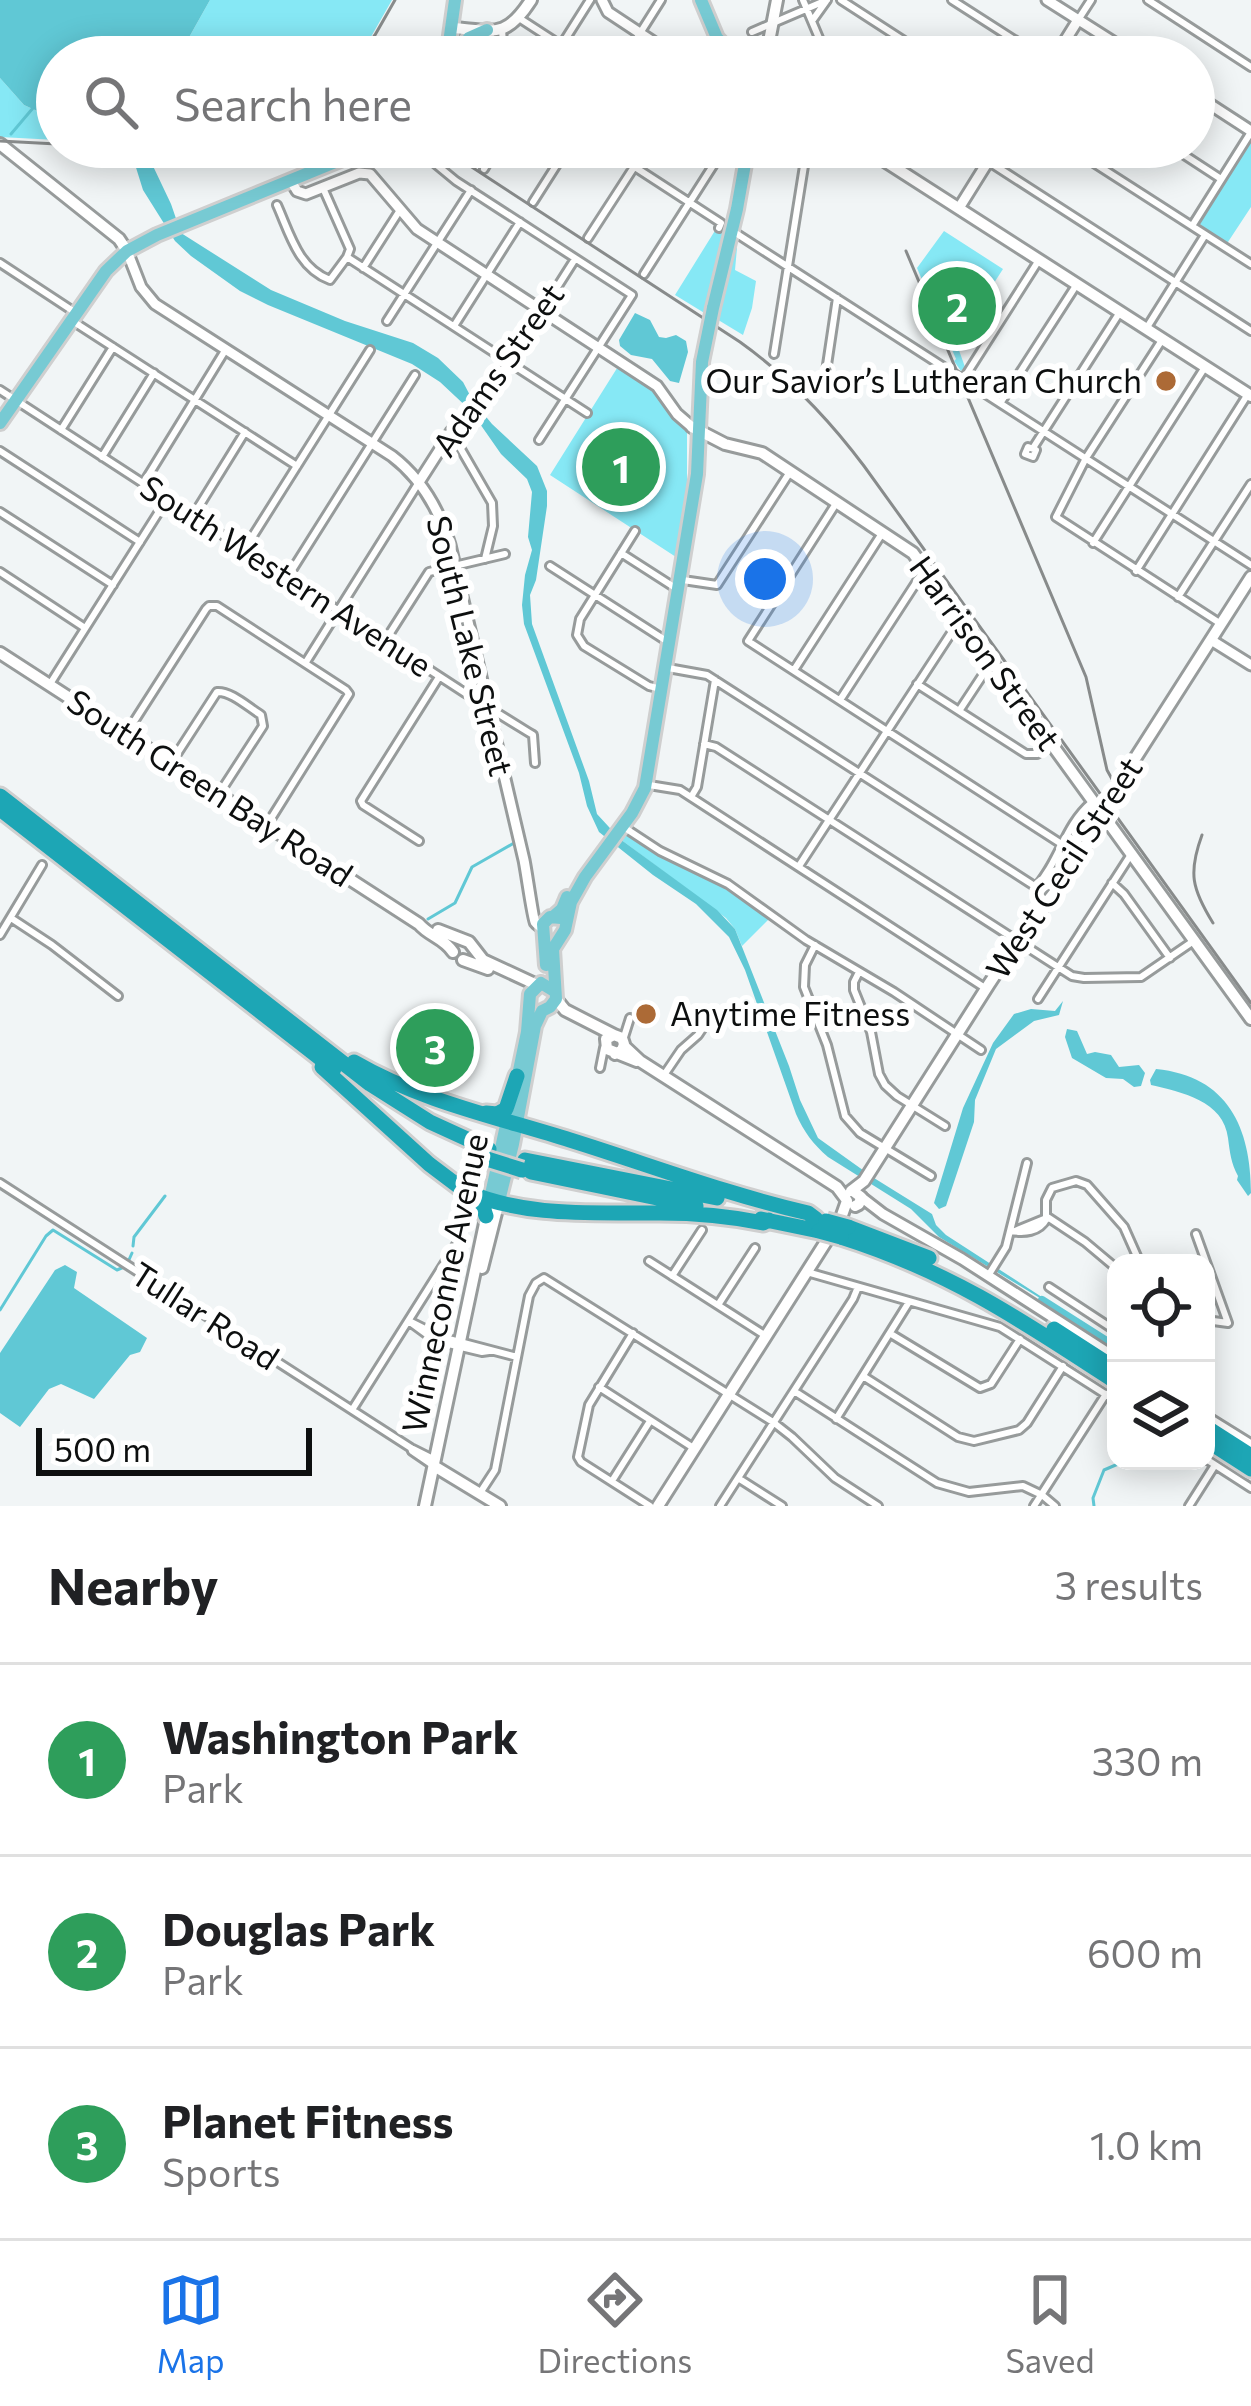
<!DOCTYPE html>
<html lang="en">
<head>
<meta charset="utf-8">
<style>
  :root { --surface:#fff; --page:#f2f2f2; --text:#202124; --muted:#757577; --line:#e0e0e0; --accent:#1a73e8 }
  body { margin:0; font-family:Commissioner,sans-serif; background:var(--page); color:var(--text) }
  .controls { position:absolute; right:36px; bottom:36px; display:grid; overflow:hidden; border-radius:24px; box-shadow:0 6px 30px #0003 }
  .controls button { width:108px; height:108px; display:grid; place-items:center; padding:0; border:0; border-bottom:3px solid var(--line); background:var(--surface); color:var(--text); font:60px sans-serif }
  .scale { position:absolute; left:36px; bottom:30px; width:276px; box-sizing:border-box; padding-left:12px; border:6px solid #0d0f0f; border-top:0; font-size:33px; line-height:42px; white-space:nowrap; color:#0d0f0f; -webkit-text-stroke:9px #fff; paint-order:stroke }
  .you { position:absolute; left:765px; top:579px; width:42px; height:42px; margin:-30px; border:9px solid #fff; border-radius:50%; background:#1a73e8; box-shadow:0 0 0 18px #1a73e833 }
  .badge { display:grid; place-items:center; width:78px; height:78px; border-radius:50%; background:var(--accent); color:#fff; font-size:39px; font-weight:700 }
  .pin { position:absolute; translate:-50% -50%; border:6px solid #fff; box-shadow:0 3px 12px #0006 }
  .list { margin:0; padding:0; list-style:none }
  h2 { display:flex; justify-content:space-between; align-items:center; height:156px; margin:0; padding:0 48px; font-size:51px }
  h2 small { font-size:39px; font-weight:400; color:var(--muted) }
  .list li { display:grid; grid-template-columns:78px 1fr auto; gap:36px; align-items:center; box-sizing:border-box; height:192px; padding:0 48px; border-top:3px solid var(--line) }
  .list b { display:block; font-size:45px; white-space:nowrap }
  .list p { margin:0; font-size:39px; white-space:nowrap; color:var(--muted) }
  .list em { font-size:39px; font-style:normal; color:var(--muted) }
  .icon { flex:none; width:66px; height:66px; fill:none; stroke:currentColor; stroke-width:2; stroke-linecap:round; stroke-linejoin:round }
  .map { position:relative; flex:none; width:1251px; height:1506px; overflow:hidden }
  .search { position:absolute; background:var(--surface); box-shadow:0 6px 30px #0003; left:36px; right:36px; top:36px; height:132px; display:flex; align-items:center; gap:30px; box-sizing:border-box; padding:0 42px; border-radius:66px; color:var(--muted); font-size:45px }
  .sheet { height:732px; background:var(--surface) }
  nav { display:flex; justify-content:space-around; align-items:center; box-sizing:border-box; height:168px; border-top:3px solid var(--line); background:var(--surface); font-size:33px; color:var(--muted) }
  nav a { display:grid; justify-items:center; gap:6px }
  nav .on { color:var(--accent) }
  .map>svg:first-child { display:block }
  .green { fill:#86e8f5 }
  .water { fill:#60c8d5 }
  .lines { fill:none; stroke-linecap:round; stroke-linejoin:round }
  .stream { stroke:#60c8d5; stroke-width:3 }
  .river { stroke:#60c8d5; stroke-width:8 }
  .minor-casing { stroke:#979b9b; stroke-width:12 }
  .tertiary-casing { stroke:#979b9b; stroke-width:15 }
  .secondary-casing { stroke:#979b9b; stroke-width:16 }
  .primary-casing { stroke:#cfcfcf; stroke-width:18 }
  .motorway-casing { stroke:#cfcfcf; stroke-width:21 }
  .minor { stroke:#fff; stroke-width:6 }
  .tertiary { stroke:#fff; stroke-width:9 }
  .secondary { stroke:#fff; stroke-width:10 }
  .primary { stroke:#77cad3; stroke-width:12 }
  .motorway { stroke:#1da6b5; stroke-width:15 }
  .rail { stroke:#888b8b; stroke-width:3 }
  .secondary-bridge-casing { stroke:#979b9b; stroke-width:16; stroke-linecap:butt }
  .primary-bridge-casing { stroke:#cfcfcf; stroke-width:18; stroke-linecap:butt }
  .motorway-bridge-casing { stroke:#cfcfcf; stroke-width:21; stroke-linecap:butt }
  .secondary-bridge { stroke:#fff; stroke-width:10 }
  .primary-bridge { stroke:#77cad3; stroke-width:12 }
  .motorway-bridge { stroke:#1da6b5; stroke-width:15 }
  .poi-dot { fill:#ac6a36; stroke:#fff; stroke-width:4.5 }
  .labels { text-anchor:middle; stroke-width:12; stroke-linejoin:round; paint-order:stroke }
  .street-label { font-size:33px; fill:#0d0f0f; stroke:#fff }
  .poi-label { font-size:33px; fill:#0d0f0f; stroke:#fff; text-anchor:end }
</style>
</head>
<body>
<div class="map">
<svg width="1251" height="1506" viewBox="0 0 1251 1506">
  <rect width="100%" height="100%" fill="#f1f5f6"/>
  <path class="green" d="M 210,0 L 392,0 L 368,42 L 355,57 L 178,57 Z
    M 0,78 L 24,105 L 57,120 L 57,140 L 0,137 Z
    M 1251,138 L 1251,207 L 1226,245 L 1201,228 L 1199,218 Z
    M 726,222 L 729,224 L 706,314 L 675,295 L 716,229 L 720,231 Z
    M 944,231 L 1003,269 L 956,342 L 965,367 L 961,371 L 954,361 L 956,359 L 917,268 Z
    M 734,246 L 737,248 L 735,270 L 756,281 L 752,308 L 743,335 L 715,318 Z
    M 619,365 L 655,389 L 672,414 L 687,428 L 687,489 L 676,557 L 550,475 Z
    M 623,833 L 684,867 L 719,881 L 770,918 L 742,946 L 735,929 L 726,918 L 620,839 Z"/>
  <path class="water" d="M 0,0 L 210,0 L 178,57 L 57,57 L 57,120 L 24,105 L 0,78 Z
    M 138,153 L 154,158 L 153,166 L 171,204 L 181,233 L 271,290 L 345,321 L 413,343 L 438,358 L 463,382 L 473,401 L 492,424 L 537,466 L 547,491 L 547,506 L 536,580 L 530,595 L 532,624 L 589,781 L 597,814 L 620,839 L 717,910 L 735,929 L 789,1066 L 800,1100 L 818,1138 L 874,1178 L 932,1214 L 936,1225 L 946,1235 L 1048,1301 L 1048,1303 L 939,1237 L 911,1209 L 828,1157 C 813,1144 804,1132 796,1114 L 745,970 L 729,937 L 696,904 L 653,875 L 599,832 L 587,806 L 579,773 L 524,624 L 522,605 L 525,575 L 532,550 L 528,537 L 532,492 L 527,479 L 501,454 L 471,411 L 440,382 L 412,364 L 268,305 L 240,291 L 191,256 L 175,241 L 143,190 L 133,158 Z
    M 635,313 L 650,320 L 659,337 L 666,338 L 676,335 L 686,341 L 688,352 L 679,383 L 670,381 L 652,359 L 631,355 L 620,346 L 619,340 Z
    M 1063,1001 L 1059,1015 L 1034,1021 L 996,1049 L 975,1100 L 974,1122 L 946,1206 L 939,1209 L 934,1203 L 963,1108 L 993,1043 L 1014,1014 L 1031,1009 L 1055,1011 Z
    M 1067,1029 L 1077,1031 L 1087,1054 L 1095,1052 L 1111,1055 L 1119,1067 L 1139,1065 L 1145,1073 L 1141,1086 L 1134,1087 L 1123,1079 L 1106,1078 L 1072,1058 L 1065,1037 Z
    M 1156,1069 C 1228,1076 1251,1128 1251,1193 L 1248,1196 L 1237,1180 L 1238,1176 C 1231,1163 1230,1153 1228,1138 C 1224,1101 1181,1092 1151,1085 L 1150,1080 Z
    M 65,1265 L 77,1272 L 74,1288 L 147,1338 L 140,1352 L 130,1355 L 94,1399 L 61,1384 L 49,1389 L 20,1427 L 0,1413 L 0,1353 L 55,1270 Z"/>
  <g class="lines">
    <path class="stream" d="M 11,134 L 33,108
      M 428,919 L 455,903 L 472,867 L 514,843
      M 133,1246 L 134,1237 L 165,1196
      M 128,1262 L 132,1253
      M 0,1310 L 46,1236 L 53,1230 L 117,1270 L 124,1267
      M 1094,1506 L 1093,1498 L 1104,1470 L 1118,1464"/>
    <path class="river" d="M 1042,1300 L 1116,1347"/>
    <defs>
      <path id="minor" d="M 803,0 L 827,57
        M 841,0 L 929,57
        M 952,0 L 1041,57
        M 1148,0 L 1251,67
        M 519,18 L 579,57
        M 1078,20 L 1091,0
        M 812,21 L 827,0
        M 752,32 L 827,0
        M 496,57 L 503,44 L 502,29
        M 554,57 L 590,0
        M 625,57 L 661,0
        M 415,147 L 456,181 L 632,295 L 539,440
        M 604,147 L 721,223 L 719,228
        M 719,147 L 745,162
        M 966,147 L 1251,331
        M 1069,147 L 1251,264
        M 1172,147 L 1221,179
        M 484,169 L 497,147
        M 323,188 L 350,249 L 347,257
        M 533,202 L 568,147
        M 277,205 C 290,234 298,268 330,280 L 347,257
        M 1192,226 L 1251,132
        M 734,232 L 1251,565
        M 588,238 L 647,147
        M 347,257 L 587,413
        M 0,263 L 76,313
        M 363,268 L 400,210
        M 644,274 L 723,150
        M 542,311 L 575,259
        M 387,321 L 471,190
        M 74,322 L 297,466
        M 454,326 L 520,222
        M 1146,329 L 1205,235
        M 1162,340 L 1086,458 L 1056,517 L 1221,624
        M 774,354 L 807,147
        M 964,378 L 1039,260
        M 824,385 L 837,298
        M 0,390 L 465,693 L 528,732 L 533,735 L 535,763
        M 1001,402 L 1077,284
        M 61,430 L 113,347
        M 451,432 L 492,503 L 493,526 L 485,559
        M 1028,447 L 1036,450 L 1033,457 L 1025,454 Z
        M 1033,448 L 1120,312
        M 0,451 L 140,542
        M 102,457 L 154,373
        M 143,484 L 226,349
        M 837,502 L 748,641 L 1063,845
        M 0,512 L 113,585
        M 193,516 L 245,432
        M 635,531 L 580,619 L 577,635 L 584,646 L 649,686 L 661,689
        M 1093,543 L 1205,367
        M 244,550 L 370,350
        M 621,553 L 677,589
        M 550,566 L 668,642
        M 1136,571 L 1248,394
        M 0,572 L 85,628
        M 287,578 L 415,375
        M 683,580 L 717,585 L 790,472
        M 1178,597 L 1251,484
        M 385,641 L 429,572 L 505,554
        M 306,662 L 419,482
        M 668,668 L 707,675 L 1036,887 C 1059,862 1065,825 1091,803
        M 794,670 L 881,535
        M 50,684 L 167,499
        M 917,684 L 1026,754 L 1037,754 L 1052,744
        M 840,700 L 923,572
        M 959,711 L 992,661
        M 126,734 L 206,609 L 209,606 L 217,606 L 346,690 L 349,694 L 267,825
        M 704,744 L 716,747 L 1072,976 L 1084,978 L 1141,977 L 1195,940
        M 171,763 L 217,692 C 231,691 248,707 261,715 L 263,726 L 219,794
        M 649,785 L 680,790 L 985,988
        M 691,797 L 697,787 L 715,680
        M 625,828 L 660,851 L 728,884 L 806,940 L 894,992 L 981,1050
        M 419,841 L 363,805 L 361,801 L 439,677
        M 799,866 L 961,618
        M 1112,883 L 1124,894 L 1170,958
        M 11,918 L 52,945 L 118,996
        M 0,935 L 42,865
        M 815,945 L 805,965 L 804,987 L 827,1045 L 845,1116 L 860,1133 L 931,1176
        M 859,972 L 854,982 L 854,990 L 871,1032 L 879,1074 L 885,1085 L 897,1096 L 945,1126
        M 1038,999 L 1130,856
        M 624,1037 L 630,1018
        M 600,1068 L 604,1048
        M 664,1075 L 681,1050 L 698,1035 L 708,1020
        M 0,1183 L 411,1448 L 435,1460
        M 1010,1231 C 1024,1233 1039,1233 1047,1218
        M 1015,1231 L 1044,1219
        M 1196,1234 L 1228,1323 L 1206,1320
        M 649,1261 L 766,1336
        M 1116,1268 L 1085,1242 L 1046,1216 L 1046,1200 L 1052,1188 L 1076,1181 L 1087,1185 L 1124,1227 L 1140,1263
        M 807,1272 L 1000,1327 L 1116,1401
        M 672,1276 L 702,1230
        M 988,1276 L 1006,1247 L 1027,1163
        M 1049,1287 L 1116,1331
        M 718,1305 L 755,1248
        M 409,1321 L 441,1337 L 517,1357
        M 410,1322 L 436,1341 L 482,1352 L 489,1351
        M 633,1333 L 589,1405 L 578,1457 L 581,1462 L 650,1506
        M 891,1334 L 980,1388 L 991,1384 L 1020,1339
        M 863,1376 L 958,1437 L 974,1441 L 1019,1430 L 1027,1423 L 1063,1366
        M 599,1387 L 692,1447
        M 794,1391 L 937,1483 L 969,1492 L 1023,1486 L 1042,1495 L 1055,1506
        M 352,1410 L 461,1237
        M 836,1419 L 909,1302
        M 411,1448 L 412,1451 L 431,1464
        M 1206,1459 L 1251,1488
        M 738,1478 L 782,1506
        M 612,1481 L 650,1421
        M 480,1493 L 495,1470 L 529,1296 L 536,1283 L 544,1278 L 773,1422 L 792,1437 L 835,1478 L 878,1506
        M 720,1506 L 853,1299 L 858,1287
        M 1034,1506 L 1106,1394
        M 1189,1506 L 1215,1465"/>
      <path id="tertiary" d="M 602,0 L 608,12 L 676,57
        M 1047,0 L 1137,57
        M 1055,57 L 1078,20
        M 1194,94 L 1251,131
        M 291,181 L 297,191 L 306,194 L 359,173 L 370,174 L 417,229 L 657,386 L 677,414 L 692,427
        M 959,208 L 997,147
        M 127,251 L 141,287 L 155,304 L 392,456 C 422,479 439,509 450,545 L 524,860 C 526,869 533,919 535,922 C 537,925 541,927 543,929
        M 419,482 L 451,432 L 491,391 L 542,311
        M 1211,640 L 1251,665
        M 861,1197 L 883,1214 L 962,1259 L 1116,1358
        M 1206,1417 L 1251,1445"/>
      <path id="secondary" d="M 453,28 C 494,31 506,39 531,0
        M 766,57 L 777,0
        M 0,144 L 119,239 L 127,251
        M 863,147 L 1251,396
        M 692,427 L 725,444 L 762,453 L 913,553 L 1251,1019
        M 0,653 L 419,924 C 429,936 444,938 453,952
        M 1122,779 L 1251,577
        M 438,930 L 469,942 L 483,960 L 537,985
        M 463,960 L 488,969
        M 556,999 L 565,1010 L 614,1035
        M 624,1046 L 640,1061 L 837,1187 L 846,1199
        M 615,1054 L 622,1050 L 624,1044 L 622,1038 L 614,1035 L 606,1039 L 607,1049 L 637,1061
        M 851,1191 L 864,1181 L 989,984 L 1026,928 L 1059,887 L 1096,829
        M 853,1191 L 861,1197 L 859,1204 L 855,1206
        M 482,1268 L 499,1201
        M 434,1466 L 500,1506
        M 425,1506 L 487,1214
        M 658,1506 L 841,1218 L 847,1201"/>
      <path id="primary" d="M 701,0 L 717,38 L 735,57
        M 447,57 L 455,0
        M 456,57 L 469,38 L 487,30
        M 713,308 L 737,209 L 748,147
        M 0,423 L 106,271 L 127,251 L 157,235 L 372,147
        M 554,916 L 562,909 L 567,897
        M 546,965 L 543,924 L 550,917 L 561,918
        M 542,1011 L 550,1007 L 556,999 L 553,949 L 565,930 L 571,902 L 585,877 L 632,813 L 645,788 L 697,474 L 702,362
        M 516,1085 L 527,1032 L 530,994 L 541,983 L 554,991
        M 490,1199 L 508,1116
        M 499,1201 L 513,1144 L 535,1026 L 542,1011"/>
      <path id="motorway" d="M 0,796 L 370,1084 L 430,1122 L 489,1149
        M 0,809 L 334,1069
        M 354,1062 C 421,1101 497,1117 570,1140 C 650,1165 726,1194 808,1213 L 816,1219
        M 322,1067 L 429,1164 L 482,1204 L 486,1216
        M 486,1113 L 497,1114 L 506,1109 L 517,1076
        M 525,1160 L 717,1198
        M 531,1172 L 696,1206
        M 465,1191 C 527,1218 594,1212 660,1213 C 695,1213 729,1216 763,1223 L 769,1220
        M 761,1219 L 819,1231
        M 848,1227 L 929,1258
        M 841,1237 C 949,1271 1023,1321 1116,1382
        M 1054,1329 L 1116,1369
        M 1206,1427 L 1251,1456
        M 1206,1440 L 1251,1469"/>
    </defs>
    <use href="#minor" class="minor-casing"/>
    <use href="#tertiary" class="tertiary-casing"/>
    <use href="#secondary" class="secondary-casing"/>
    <use href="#primary" class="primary-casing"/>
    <use href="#motorway" class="motorway-casing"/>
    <use href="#minor" class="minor"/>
    <use href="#tertiary" class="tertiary"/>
    <use href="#secondary" class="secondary"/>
    <use href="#primary" class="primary"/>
    <use href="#motorway" class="motorway"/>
    <path class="rail" d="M 359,57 L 375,35 L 395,0
      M 0,141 L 57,144
      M 110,147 L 170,149 L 200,147
      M 441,147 L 740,342 C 789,377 828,418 864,466 L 1251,1003
      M 906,251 L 1086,677 L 1107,770 L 1124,801
      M 1202,835 C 1188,873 1192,889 1213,923"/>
    <defs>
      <path id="secondary-bridge" d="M 1096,829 L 1122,779"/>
      <path id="primary-bridge" d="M 702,362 L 713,308"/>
      <path id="motorway-bridge" d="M 487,1159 L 522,1170
        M 826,1221 L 848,1227
        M 819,1231 L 841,1237"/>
    </defs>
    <use href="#secondary-bridge" class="secondary-bridge-casing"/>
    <use href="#primary-bridge" class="primary-bridge-casing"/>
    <use href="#motorway-bridge" class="motorway-bridge-casing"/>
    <use href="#secondary-bridge" class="secondary-bridge"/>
    <use href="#primary-bridge" class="primary-bridge"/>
    <use href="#motorway-bridge" class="motorway-bridge"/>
  </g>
  <g class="poi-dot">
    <circle cx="1166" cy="381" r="12"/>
    <circle cx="646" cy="1014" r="12"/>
  </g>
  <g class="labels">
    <g class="street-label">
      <text transform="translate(498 370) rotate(-55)" y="12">Adams Street</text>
      <text transform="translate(286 576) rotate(33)" y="12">South Western Avenue</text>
      <text transform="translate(470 646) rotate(76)" y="12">South Lake Street</text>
      <text transform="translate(985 653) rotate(54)" y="12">Harrison Street</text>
      <text transform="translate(210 788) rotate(33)" y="12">South Green Bay Road</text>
      <text transform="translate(1064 868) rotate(-57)" y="12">West Cecil Street</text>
      <text transform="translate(445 1283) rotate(-78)" y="12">Winneconne Avenue</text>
      <text transform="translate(205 1316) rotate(33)" y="12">Tullar Road</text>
    </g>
    <g class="poi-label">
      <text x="1142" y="393">Our Savior’s Lutheran Church</text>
      <text x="670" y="1026" text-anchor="start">Anytime Fitness</text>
    </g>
  </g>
</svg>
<div class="controls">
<button><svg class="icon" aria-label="locate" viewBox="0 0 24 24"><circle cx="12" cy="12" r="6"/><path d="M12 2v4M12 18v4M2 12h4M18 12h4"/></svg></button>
<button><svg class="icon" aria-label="layers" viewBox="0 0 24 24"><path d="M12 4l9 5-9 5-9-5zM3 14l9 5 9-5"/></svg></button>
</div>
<div class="scale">500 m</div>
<div class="you"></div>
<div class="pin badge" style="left:621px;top:467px;background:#2e9e5b">1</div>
<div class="pin badge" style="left:957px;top:306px;background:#2e9e5b">2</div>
<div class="pin badge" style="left:435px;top:1048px;background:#2e9e5b">3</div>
<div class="search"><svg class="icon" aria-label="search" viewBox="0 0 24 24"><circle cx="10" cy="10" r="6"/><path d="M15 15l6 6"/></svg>Search here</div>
</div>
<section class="sheet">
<h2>Nearby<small>3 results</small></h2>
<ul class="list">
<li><span class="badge" style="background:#2e9e5b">1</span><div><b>Washington Park</b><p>Park</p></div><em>330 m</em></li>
<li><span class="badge" style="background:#2e9e5b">2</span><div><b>Douglas Park</b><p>Park</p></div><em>600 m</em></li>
<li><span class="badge" style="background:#2e9e5b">3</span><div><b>Planet Fitness</b><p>Sports</p></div><em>1.0 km</em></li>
</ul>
</section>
<nav>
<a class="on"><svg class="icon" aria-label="map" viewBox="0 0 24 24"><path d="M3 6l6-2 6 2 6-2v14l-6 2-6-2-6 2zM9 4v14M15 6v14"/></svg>Map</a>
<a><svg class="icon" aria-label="directions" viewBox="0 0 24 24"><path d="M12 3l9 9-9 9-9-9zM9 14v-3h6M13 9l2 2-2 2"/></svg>Directions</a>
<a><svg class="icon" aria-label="saved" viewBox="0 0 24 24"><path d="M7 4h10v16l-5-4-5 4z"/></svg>Saved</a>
</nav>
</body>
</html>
